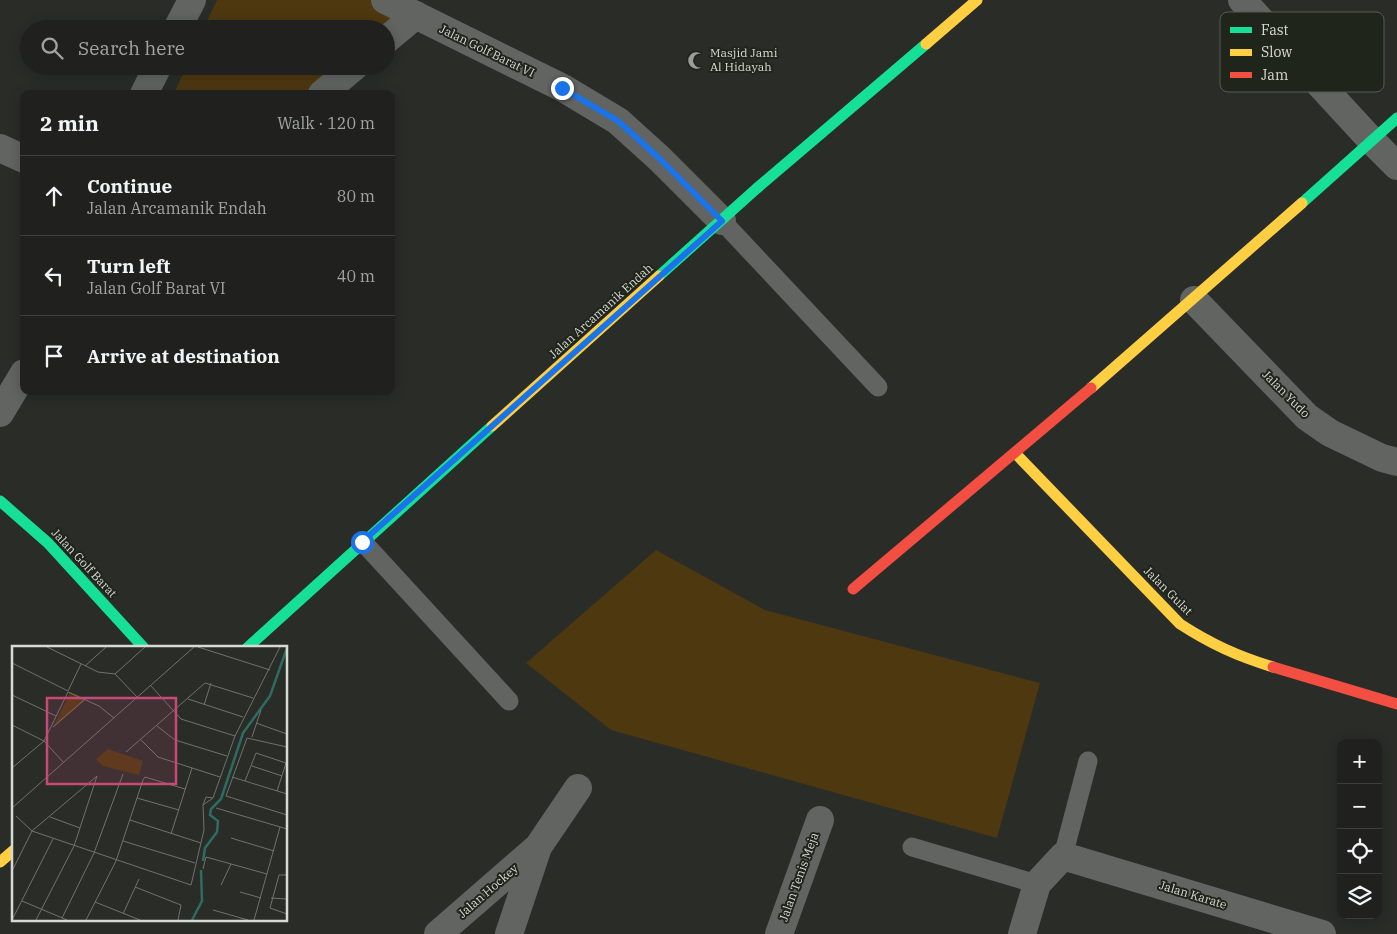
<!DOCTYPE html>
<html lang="en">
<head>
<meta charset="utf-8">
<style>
  :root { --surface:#20211e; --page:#2d2e2b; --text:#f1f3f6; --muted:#a2a3a4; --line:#3d3e3c }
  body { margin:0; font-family:"IBM Plex Serif",serif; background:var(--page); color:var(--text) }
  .controls { position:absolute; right:15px; bottom:15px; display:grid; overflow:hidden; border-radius:10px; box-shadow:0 2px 12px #0003 }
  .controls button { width:45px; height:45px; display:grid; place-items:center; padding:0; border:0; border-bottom:1px solid var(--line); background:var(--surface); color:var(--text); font:25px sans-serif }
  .stop { position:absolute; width:15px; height:15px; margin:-11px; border:4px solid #1a73e8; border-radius:50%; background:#fff }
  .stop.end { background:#1a73e8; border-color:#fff; box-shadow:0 1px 5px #0008 }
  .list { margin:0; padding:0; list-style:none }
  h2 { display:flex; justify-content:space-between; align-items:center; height:65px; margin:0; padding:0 20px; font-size:21px }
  h2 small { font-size:16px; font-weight:400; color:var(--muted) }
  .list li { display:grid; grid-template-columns:32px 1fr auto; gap:15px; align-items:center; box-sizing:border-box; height:80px; padding:0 20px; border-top:1px solid var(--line) }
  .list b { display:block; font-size:19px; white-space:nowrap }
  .list p { margin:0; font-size:16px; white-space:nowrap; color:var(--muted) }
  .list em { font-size:16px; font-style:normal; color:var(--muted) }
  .icon { flex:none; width:28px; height:28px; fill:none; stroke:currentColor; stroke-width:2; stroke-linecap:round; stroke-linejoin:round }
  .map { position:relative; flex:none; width:1397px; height:934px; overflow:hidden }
  .search { position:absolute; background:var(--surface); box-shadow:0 2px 12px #0003; left:20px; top:20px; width:375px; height:55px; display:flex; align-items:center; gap:12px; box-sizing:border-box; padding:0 18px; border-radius:28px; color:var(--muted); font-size:19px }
  .panel { position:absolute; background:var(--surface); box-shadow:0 2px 12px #0003; left:20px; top:90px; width:375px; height:305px; border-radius:10px }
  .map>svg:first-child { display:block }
  .green { fill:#4d3810 }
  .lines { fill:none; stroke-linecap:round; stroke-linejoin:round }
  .lane { stroke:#626461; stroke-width:19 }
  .street { stroke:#626461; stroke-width:28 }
  .fast { stroke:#16e098; stroke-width:11 }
  .slow { stroke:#ffcf43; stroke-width:11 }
  .jam { stroke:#f24e42; stroke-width:11 }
  .route { stroke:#1a73e8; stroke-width:6 }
  .labels { text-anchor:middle; stroke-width:4; stroke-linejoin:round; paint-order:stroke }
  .street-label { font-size:12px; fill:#d7dad4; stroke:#20251c }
  .poi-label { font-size:12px; fill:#d7dad4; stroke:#20251c; text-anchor:start }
  .inset-river { fill:none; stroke:#2e6c63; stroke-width:2.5 }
  .inset-road { fill:none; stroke:#6f726d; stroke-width:1 }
  .view { fill:#c74879; fill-opacity:0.15; stroke:#c74879; stroke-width:2.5 }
  .inset-edge { fill:none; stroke:#d7dad4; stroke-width:2.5 }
  .key { fill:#20251c; stroke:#575b53; stroke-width:1 }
  .key-label { font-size:14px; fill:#d7dad4 }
</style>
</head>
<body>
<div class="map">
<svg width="1397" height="934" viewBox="0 0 1397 934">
  <rect width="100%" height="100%" fill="#2a2c28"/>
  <path class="green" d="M 217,0 L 406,0 L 386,29 L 203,29 Z
    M 186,66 L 370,66 L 337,94 L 174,94 Z
    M 656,550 L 765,610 L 1040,683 L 997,838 L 611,730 L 526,663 Z"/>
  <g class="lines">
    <path class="lane" d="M 722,221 L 878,387
      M 363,542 L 509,701
      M 912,847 L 1037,884
      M 1063,856 L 1088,761"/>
    <path class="street" d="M 385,0 L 563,88 L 618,121 L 660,159 L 722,221
      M 1242,0 L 1372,141 L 1397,166
      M 177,29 L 192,0
      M 386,40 L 416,15
      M 144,94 L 158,66
      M 322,94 L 355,66
      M 0,148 L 24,159
      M 1194,300 L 1307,417 L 1330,433 L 1382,458 L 1397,462
      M 0,413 L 24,373
      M 538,847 L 578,788
      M 438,934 L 538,847 L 509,934
      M 779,934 L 820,820
      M 1022,934 L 1037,884 L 1063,856 L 1322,934"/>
    <path class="fast" d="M 1302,203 L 1397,118
      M 659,276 L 756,189 L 926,44
      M 0,501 L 48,543 L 144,648
      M 247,648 L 492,426"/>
    <path class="slow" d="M 926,44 L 977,0
      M 1091,388 L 1302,203
      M 492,426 L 659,276
      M 1016,454 L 1180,624 C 1211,644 1237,656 1273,667
      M 0,862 L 14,850"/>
    <path class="jam" d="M 853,589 L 1091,388
      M 1273,667 L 1397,704"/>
  </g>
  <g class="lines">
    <path class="route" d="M 362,542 L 722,221 L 660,159 L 618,121 L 562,88"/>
  </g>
  <defs>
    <symbol id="mosque-bare" viewBox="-9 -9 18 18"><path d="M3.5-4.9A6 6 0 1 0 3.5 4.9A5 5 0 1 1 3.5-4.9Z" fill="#9a9d98" stroke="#20251c" stroke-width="2.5" paint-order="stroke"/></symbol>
  </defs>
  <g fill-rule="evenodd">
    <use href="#mosque-bare" x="684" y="48" width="25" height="25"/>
  </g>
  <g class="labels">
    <g class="street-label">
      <text transform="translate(487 51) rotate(26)" y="4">Jalan Golf Barat VI</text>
      <text transform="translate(601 311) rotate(-42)" y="4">Jalan Arcamanik Endah</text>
      <text transform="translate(1286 394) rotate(45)" y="4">Jalan Yudo</text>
      <text transform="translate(84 563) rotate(47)" y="4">Jalan Golf Barat</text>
      <text transform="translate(1168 591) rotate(45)" y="4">Jalan Gulat</text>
      <text transform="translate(799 877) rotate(-70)" y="4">Jalan Tenis Meja</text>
      <text transform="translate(488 891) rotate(-41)" y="4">Jalan Hockey</text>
      <text transform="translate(1193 895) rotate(17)" y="4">Jalan Karate</text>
    </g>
    <g class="poi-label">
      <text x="710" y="57">Masjid Jami<tspan x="710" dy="14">Al Hidayah</tspan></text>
    </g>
  </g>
  <g transform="translate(12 646)">
    <rect width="275" height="275" fill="#2a2c28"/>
    <path d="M 58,46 L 75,53 L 41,82 ZM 96,103 L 131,115 L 127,129 L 91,120 L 84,113 Z" fill="#4d3810"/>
    <path class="inset-river" d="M 191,215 L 193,202 L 205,186 L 206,175 L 198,169 L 199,163 L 209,153 L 231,87 L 258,50 L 275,2M 180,274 L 190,255 L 189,224"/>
    <path class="inset-road" d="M 35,1 L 86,26 L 103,28M 186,1 L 258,24M 0,17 L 56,45M 73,20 L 94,1M 103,28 L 133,1M 103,28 L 126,52M 139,40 L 169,73 L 223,90M 56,45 L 69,18M 0,49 L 44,70M 176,53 L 231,71M 192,59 L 199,37M 244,77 L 275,88M 0,79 L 32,95 L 52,117M 145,80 L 163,94 L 215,110M 41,81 L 73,53M 240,91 L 249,64M 129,94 L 146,111 L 208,131M 275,101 L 235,92 L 214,150 L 275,169M 114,106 L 193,37 L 241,52M 240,120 L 270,130M 0,122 L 32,95 L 56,46 L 87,60 L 102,72M 220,131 L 275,148M 233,135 L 244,107 L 274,117 L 265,145M 125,152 L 167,164M 191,159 L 194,151 L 201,152M 0,162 L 182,1M 204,162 L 275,183M 4,170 L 20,185 L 179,239 L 192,184 L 191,159 L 201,152 L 223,90 L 268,1M 38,171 L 68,182M 118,174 L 189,197M 159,188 L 180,122M 219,192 L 262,205M 111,195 L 183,217M 191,223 L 194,211 L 255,228M 0,225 L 20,185 L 85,130 L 62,200 L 24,274M 275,229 L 267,229 L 258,262 L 275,268M 209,239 L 219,218M 123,241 L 169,259 L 166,274M 228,246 L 249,252M 259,252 L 275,253M 10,255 L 55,274M 83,256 L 128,274M 201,264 L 236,274M 111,268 L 127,233M 50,272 L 82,207 L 111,128M 0,274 L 41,193M 74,274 L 104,215 L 131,134 L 133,131 L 173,143M 242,274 L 268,181"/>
    <path class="view" d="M 35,52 L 164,52 L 164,138 L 35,138 Z"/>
    <rect width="275" height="275" class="inset-edge"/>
  </g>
  <rect x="1220" y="12" width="164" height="80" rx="8" class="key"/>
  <rect x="1230" y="27" width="22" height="6" fill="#16e098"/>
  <rect x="1230" y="49" width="22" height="7" fill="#ffcf43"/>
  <rect x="1230" y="72" width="22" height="6" fill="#f24e42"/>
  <g class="key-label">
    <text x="1261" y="35">Fast</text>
    <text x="1261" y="57">Slow</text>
    <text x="1261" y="80">Jam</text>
  </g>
</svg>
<div class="controls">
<button>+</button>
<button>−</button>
<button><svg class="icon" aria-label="locate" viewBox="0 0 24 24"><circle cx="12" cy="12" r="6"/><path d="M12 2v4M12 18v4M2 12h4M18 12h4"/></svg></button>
<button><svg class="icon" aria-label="layers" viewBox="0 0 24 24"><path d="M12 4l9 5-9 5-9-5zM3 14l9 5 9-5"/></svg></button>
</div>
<div class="stop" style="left:362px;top:542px"></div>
<div class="stop end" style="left:562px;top:88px"></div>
<div class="search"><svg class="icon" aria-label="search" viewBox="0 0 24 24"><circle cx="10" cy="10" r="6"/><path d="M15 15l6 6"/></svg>Search here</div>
<section class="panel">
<h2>2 min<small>Walk · 120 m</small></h2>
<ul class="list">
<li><svg class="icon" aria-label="ahead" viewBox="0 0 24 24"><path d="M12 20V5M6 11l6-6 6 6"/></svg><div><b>Continue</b><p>Jalan Arcamanik Endah</p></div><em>80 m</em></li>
<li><svg class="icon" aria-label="left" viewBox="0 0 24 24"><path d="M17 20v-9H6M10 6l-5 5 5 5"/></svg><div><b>Turn left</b><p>Jalan Golf Barat VI</p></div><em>40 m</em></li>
<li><svg class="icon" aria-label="arrive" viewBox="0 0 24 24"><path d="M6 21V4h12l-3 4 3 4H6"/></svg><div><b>Arrive at destination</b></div></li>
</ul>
</section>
</div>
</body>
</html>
